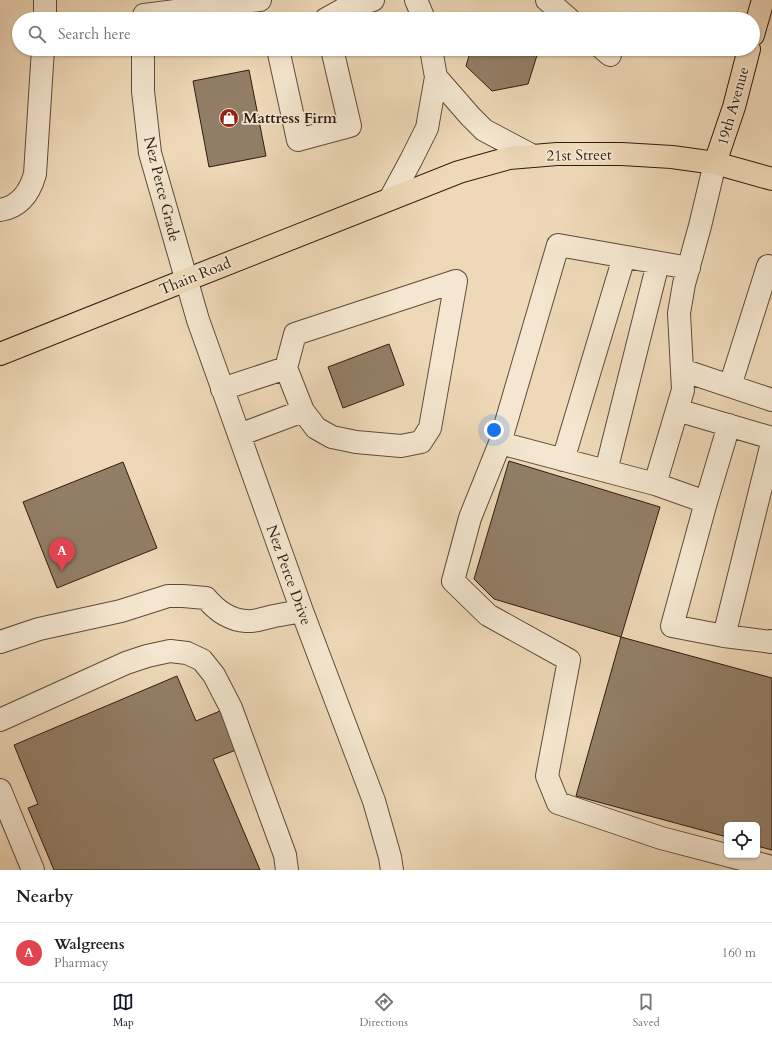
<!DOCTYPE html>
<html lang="en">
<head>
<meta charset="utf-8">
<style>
  :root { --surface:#fff; --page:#f2f2f2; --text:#202124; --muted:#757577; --line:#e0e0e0; --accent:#111827 }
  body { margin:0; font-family:Cardo,serif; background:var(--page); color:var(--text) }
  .controls { position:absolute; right:12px; bottom:12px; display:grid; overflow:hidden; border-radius:6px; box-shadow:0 1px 3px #0004 }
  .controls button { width:36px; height:36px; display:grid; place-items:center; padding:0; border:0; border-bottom:1px solid var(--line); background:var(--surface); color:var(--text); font:20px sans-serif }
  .you { position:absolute; left:494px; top:430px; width:14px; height:14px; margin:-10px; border:3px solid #fff; border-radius:50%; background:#1a73e8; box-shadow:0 0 0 6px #1a73e833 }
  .badge { display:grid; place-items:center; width:26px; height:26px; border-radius:50%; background:var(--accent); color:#fff; font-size:13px; font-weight:700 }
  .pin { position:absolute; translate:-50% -33px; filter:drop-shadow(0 1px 2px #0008) }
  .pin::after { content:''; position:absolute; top:21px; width:14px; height:12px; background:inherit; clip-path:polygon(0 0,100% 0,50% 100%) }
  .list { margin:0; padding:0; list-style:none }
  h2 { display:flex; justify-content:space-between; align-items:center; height:52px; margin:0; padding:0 16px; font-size:17px }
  h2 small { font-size:13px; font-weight:400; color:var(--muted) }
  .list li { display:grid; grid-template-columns:26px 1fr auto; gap:12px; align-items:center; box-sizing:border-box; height:60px; padding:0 16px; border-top:1px solid var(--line) }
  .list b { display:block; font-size:15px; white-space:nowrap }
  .list p { margin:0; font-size:13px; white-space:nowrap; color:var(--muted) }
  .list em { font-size:13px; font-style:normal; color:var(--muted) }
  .icon { flex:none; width:22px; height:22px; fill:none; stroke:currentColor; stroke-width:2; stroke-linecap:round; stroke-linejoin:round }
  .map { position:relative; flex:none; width:772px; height:870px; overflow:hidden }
  .search { position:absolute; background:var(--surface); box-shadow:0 1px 3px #0004; left:12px; right:12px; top:12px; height:44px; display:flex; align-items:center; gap:10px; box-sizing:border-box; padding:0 14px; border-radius:22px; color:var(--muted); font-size:15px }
  .sheet { height:112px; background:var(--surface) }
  nav { display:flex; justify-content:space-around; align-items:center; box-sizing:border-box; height:56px; border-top:1px solid var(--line); background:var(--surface); font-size:11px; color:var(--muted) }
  nav a { display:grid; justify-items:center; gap:2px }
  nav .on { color:var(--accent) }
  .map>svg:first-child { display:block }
  .building { fill:#927e67; stroke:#2e1c11 }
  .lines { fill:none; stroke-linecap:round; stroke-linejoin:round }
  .minor-casing { stroke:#5e4b3a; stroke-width:24 }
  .major-casing { stroke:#2e1c11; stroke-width:24 }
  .minor { stroke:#f4e6d0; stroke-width:22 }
  .major { stroke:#eed8b7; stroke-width:22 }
  .labels { text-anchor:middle; stroke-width:3.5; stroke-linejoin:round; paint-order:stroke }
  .street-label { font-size:15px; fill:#2e1c11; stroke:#f4e6d0 }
  .poi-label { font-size:15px; font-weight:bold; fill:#2e1c11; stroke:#f4e6d0; text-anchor:start }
</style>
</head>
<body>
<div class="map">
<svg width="772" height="870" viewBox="0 0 772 870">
  <rect width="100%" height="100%" fill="#eed8b7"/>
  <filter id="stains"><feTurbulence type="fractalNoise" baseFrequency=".005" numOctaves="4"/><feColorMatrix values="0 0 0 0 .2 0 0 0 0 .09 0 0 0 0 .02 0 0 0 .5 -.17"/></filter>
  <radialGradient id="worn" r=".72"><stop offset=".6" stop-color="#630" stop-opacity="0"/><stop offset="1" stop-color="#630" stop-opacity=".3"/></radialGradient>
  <path class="building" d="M 471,49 L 539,49 L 528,84 L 492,91 L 466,66 Z
    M 249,70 L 266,156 L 209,167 L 193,81 Z
    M 389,344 L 404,385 L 343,408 L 328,367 Z
    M 509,461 L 660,507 L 621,637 L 494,599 L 474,579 Z
    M 123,462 L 157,548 L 57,588 L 23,502 Z
    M 621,637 L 772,678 L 772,850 L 757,846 L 757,825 L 727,825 L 727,837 L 576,796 Z
    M 177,676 L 196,721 L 220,711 L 236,750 L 213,759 L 260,870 L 54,870 L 28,808 L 38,804 L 14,745 Z"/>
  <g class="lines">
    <defs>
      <path id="minor" d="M 416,0 L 424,19
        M 547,0 L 569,19
        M 144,15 L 260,0
        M 45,19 L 45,0
        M 326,19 L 344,9 L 373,0
        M 143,49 L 143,91 L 150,153 L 198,320 L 302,611 L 374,801 L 390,857 L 392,870
        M 278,49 L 298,140 L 350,126 L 332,49
        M 603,49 L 610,55
        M 436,77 L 470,116 L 484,130 L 533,156
        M 390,199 L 411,160 L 427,128 L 436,77 L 431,49
        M 0,210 C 20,207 30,192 35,174 L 43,49
        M 689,268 L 558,245 L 500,443 L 655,484 L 706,502 L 672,626 L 724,636 L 772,443
        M 286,368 L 295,334 L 456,281 L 430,428 L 421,442 L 401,446 L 356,442 L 332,437 L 316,428 L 303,411
        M 682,370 L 772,400
        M 730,386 L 768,266 L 772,267
        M 222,389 L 286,368 L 303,411 L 239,435
        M 677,410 L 772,438
        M 500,443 L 470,518 L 453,581 L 488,615 L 569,660 L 547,776 L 558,803 L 661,838 L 772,867
        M 563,460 L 624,257
        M 606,471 L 658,263
        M 655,484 L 683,390 L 679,313 L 684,284 L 700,226 L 715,163
        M 706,502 L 729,425
        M 724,636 L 772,642 L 772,641
        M 0,642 L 39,629 L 121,611 L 168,596 L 183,596 L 206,598 C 216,610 230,620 246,621 C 255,622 265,618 274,616 C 283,614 292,613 302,611
        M 0,720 L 126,663 L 147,656 L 170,651 L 187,653 L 202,660 L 214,675 L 231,708 L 285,855 L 287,870
        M 0,790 L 33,870"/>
      <path id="major" d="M 753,35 L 763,0
        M 715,163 L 734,107 L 749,49
        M 0,354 L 186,280 L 459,172 L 509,158 L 557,154 L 622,154 L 672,157 L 715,163 L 772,179"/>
    </defs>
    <use href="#minor" class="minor-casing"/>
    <use href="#major" class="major-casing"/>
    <use href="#minor" class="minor"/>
    <use href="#major" class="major"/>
  </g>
  <defs>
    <symbol id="shop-disc" viewBox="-11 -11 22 22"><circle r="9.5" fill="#8f2418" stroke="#f4e6d0"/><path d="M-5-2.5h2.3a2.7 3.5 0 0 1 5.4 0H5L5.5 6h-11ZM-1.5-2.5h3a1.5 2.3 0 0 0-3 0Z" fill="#fff"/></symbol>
  </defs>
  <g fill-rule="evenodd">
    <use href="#shop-disc" x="218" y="107" width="22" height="22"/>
  </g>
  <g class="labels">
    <g class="street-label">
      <text transform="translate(733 106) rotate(-74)" y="5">19th Avenue</text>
      <text transform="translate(579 155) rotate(-1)" y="5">21st Street</text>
      <text transform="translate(162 189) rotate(76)" y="5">Nez Perce Grade</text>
      <text transform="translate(195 276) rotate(-22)" y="5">Thain Road</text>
      <text transform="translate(289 575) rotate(70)" y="5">Nez Perce Drive</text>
    </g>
    <g class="poi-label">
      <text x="243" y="123">Mattress Firm</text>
    </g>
  </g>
  <rect width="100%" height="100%" filter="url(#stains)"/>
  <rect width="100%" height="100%" fill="url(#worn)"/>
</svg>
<div class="controls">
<button><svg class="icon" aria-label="locate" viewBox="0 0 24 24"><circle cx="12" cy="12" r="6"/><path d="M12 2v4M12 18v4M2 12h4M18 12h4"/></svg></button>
</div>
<div class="you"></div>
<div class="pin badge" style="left:62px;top:571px;background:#e0444e">A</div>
<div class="search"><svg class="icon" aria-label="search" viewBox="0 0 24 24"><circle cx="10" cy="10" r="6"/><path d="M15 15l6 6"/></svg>Search here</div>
</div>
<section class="sheet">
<h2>Nearby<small></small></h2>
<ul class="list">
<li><span class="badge" style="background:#e0444e">A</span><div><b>Walgreens</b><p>Pharmacy</p></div><em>160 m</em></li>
</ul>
</section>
<nav>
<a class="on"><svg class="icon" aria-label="map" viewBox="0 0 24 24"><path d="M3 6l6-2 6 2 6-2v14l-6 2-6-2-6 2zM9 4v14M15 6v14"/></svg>Map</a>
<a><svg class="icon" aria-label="directions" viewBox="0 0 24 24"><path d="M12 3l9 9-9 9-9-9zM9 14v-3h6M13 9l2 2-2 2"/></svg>Directions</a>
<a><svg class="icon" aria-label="saved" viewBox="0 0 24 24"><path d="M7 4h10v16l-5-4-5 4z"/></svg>Saved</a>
</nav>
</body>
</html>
